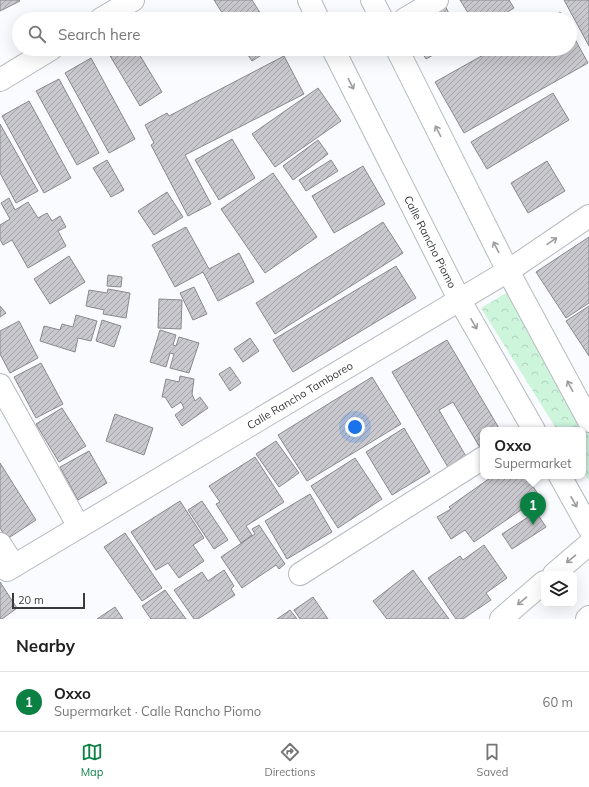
<!DOCTYPE html>
<html lang="en">
<head>
<meta charset="utf-8">
<style>
  :root { --surface:#fff; --page:#f6f6f6; --text:#222; --muted:#767676; --line:#e0e0e0; --accent:#0b8043 }
  body { margin:0; font-family:Mulish,sans-serif; background:var(--page); color:var(--text) }
  .controls { position:absolute; right:12px; bottom:12px; display:grid; overflow:hidden; border-radius:8px; box-shadow:0 4px 16px #0002 }
  .controls button { width:36px; height:36px; display:grid; place-items:center; padding:0; border:0; border-bottom:1px solid var(--line); background:var(--surface); color:var(--text); font:20px sans-serif }
  .scale { position:absolute; left:12px; bottom:10px; width:73px; box-sizing:border-box; padding-left:4px; border:2px solid #393a3c; border-top:0; font-size:11px; line-height:14px; white-space:nowrap; color:#393a3c; -webkit-text-stroke:3px #fff; paint-order:stroke }
  .you { position:absolute; left:355px; top:427px; width:14px; height:14px; margin:-10px; border:3px solid #fff; border-radius:50%; background:#1a73e8; box-shadow:0 0 0 6px #1a73e833 }
  .badge { display:grid; place-items:center; width:26px; height:26px; border-radius:50%; background:var(--accent); color:#fff; font-size:13px; font-weight:700 }
  .pin { position:absolute; translate:-50% -33px; filter:drop-shadow(0 1px 2px #0008) }
  .pin::after { content:''; position:absolute; top:21px; width:14px; height:12px; background:inherit; clip-path:polygon(0 0,100% 0,50% 100%) }
  .popup { position:absolute; left:480px; top:427px; width:106px; height:52px; box-sizing:border-box; display:grid; place-content:center; border-radius:8px; background:var(--surface); filter:drop-shadow(0 1px 3px #0005); font-size:13px; white-space:nowrap; color:var(--muted) }
  .popup b { font-size:15px; color:var(--text) }
  .popup::after { content:''; position:absolute; left:50%; top:100%; margin-left:-8px; border:8px solid transparent; border-top-color:var(--surface) }
  .list { margin:0; padding:0; list-style:none }
  h2 { display:flex; justify-content:space-between; align-items:center; height:52px; margin:0; padding:0 16px; font-size:17px }
  h2 small { font-size:13px; font-weight:400; color:var(--muted) }
  .list li { display:grid; grid-template-columns:26px 1fr auto; gap:12px; align-items:center; box-sizing:border-box; height:60px; padding:0 16px; border-top:1px solid var(--line) }
  .list b { display:block; font-size:15px; white-space:nowrap }
  .list p { margin:0; font-size:13px; white-space:nowrap; color:var(--muted) }
  .list em { font-size:13px; font-style:normal; color:var(--muted) }
  .icon { flex:none; width:22px; height:22px; fill:none; stroke:currentColor; stroke-width:2; stroke-linecap:round; stroke-linejoin:round }
  .map { position:relative; flex:none; width:589px; height:619px; overflow:hidden }
  .search { position:absolute; background:var(--surface); box-shadow:0 4px 16px #0002; left:12px; right:12px; top:12px; height:44px; display:flex; align-items:center; gap:10px; box-sizing:border-box; padding:0 14px; border-radius:22px; color:var(--muted); font-size:15px }
  .sheet { height:112px; background:var(--surface) }
  nav { display:flex; justify-content:space-around; align-items:center; box-sizing:border-box; height:56px; border-top:1px solid var(--line); background:var(--surface); font-size:11px; color:var(--muted) }
  nav a { display:grid; justify-items:center; gap:2px }
  nav .on { color:var(--accent) }
  .map>svg:first-child { display:block }
  .forest { fill:url(#forest-crowns) }
  .building { fill:url(#building-hatch); stroke:#89898f }
  .lines { fill:none; stroke-linecap:round; stroke-linejoin:round }
  .street-casing { stroke:#b6b9be; stroke-width:24 }
  .secondary-casing { stroke:#b6b9be; stroke-width:24 }
  .street { stroke:#fff; stroke-width:22 }
  .secondary { stroke:#fff; stroke-width:22 }
  .oneway { stroke:#9c9c9e }
  .labels { text-anchor:middle; stroke-width:3; stroke-linejoin:round; paint-order:stroke }
  .street-label { font-size:11px; fill:#393a3c; stroke:#fff }
</style>
</head>
<body>
<div class="map">
<svg width="589" height="619" viewBox="0 0 589 619">
  <defs>
    <pattern id="forest-crowns" width="20" height="18" patternUnits="userSpaceOnUse"><rect width="20" height="18" fill="#ccf5dc"/><path d="M2 6a3 3 0 1 1 6 0M12 15a3 3 0 1 1 6 0" fill="none" stroke="#b0d3be"/></pattern>
    <pattern id="building-hatch" width="6" height="6" patternUnits="userSpaceOnUse"><rect width="6" height="6" fill="#c8c8ce"/><path d="M-1 1l2-2M0 6l6-6M5 7l2-2" fill="none" stroke="#a3a3a8"/></pattern>
  </defs>
  <rect width="100%" height="100%" fill="#f9fbfe"/>
  <path class="forest" d="M 513,289 L 589,402 L 589,481 L 583,471 L 583,430 L 557,430 L 481,308 Z"/>
  <path class="building" d="M 0,0 L 19,0 L 20,1 L 0,11 Z
    M 214,0 L 252,0 L 264,19 L 226,19 Z
    M 460,0 L 509,0 L 514,8 L 496,19 L 472,19 Z
    M 564,0 L 589,0 L 589,46 Z
    M 444,4 L 452,19 L 417,19 Z
    M 560,12 L 564,19 L 548,19 Z
    M 570,30 L 588,63 L 464,133 L 435,82 L 494,49 L 570,49 Z
    M 106,49 L 136,49 L 162,92 L 140,106 Z
    M 244,49 L 271,49 L 252,61 Z
    M 420,49 L 444,49 L 426,59 Z
    M 284,56 L 304,94 L 185,155 L 211,204 L 188,216 L 151,145 L 154,143 L 145,125 L 167,113 L 169,116 Z
    M 91,58 L 135,139 L 109,153 L 65,73 Z
    M 59,79 L 99,153 L 77,165 L 36,91 Z
    M 318,88 L 341,121 L 275,167 L 252,134 Z
    M 553,93 L 569,120 L 487,169 L 471,142 Z
    M 29,101 L 71,178 L 44,193 L 2,116 Z
    M 0,124 L 38,191 L 16,203 L 0,173 Z
    M 232,139 L 255,178 L 219,200 L 195,160 Z
    M 318,140 L 328,154 L 293,180 L 283,166 Z
    M 107,160 L 124,190 L 111,197 L 93,168 Z
    M 331,160 L 338,171 L 306,191 L 299,180 Z
    M 547,161 L 565,191 L 528,213 L 511,183 Z
    M 363,166 L 385,204 L 334,233 L 312,196 Z
    M 273,173 L 317,237 L 265,273 L 221,209 Z
    M 167,192 L 183,217 L 154,235 L 138,211 Z
    M 9,198 L 15,210 L 28,202 L 38,218 L 47,213 L 52,221 L 60,216 L 66,227 L 58,231 L 66,246 L 28,268 L 12,240 L 3,245 L 0,239 L 0,225 L 10,219 L 1,203 Z
    M 383,222 L 403,253 L 275,334 L 256,303 Z
    M 186,227 L 209,269 L 239,253 L 254,282 L 218,301 L 203,272 L 175,287 L 152,245 Z
    M 589,237 L 589,303 L 566,318 L 536,272 Z
    M 69,256 L 85,282 L 50,304 L 34,279 Z
    M 396,266 L 416,298 L 293,372 L 273,340 Z
    M 108,275 L 122,277 L 121,287 L 107,286 Z
    M 194,287 L 207,314 L 193,320 L 180,293 Z
    M 108,289 L 130,293 L 126,318 L 103,314 L 104,310 L 86,306 L 89,290 L 107,293 Z
    M 159,299 L 182,300 L 181,329 L 158,328 Z
    M 0,306 L 6,313 L 0,317 Z
    M 589,306 L 589,356 L 566,321 Z
    M 76,315 L 97,321 L 91,341 L 78,338 L 75,352 L 40,341 L 44,326 L 60,330 L 62,324 L 73,327 Z
    M 102,320 L 121,326 L 114,347 L 96,341 Z
    M 19,321 L 38,358 L 10,373 L 0,354 L 0,331 Z
    M 160,330 L 176,335 L 173,345 L 176,346 L 179,337 L 199,343 L 189,373 L 170,368 L 174,354 L 170,353 L 166,367 L 150,362 Z
    M 250,338 L 259,351 L 243,362 L 234,349 Z
    M 447,340 L 500,430 L 483,430 L 482,451 L 453,402 L 439,410 L 467,458 L 449,469 L 392,372 Z
    M 41,363 L 63,404 L 36,418 L 14,377 Z
    M 230,367 L 241,383 L 230,391 L 219,374 Z
    M 180,376 L 194,379 L 192,394 L 195,401 L 200,397 L 208,408 L 182,426 L 175,415 L 184,408 L 181,402 L 172,408 L 165,397 L 162,397 L 166,379 L 179,382 Z
    M 372,377 L 401,424 L 307,481 L 278,435 Z
    M 62,408 L 86,446 L 59,462 L 36,424 Z
    M 115,414 L 153,428 L 144,455 L 106,441 Z
    M 404,428 L 430,472 L 392,495 L 366,452 Z
    M 276,441 L 299,473 L 279,487 L 256,454 Z
    M 89,451 L 107,483 L 78,500 L 60,467 Z
    M 255,457 L 284,502 L 246,526 L 252,535 L 241,543 L 216,504 L 220,502 L 209,486 Z
    M 355,458 L 382,499 L 338,528 L 311,486 Z
    M 0,463 L 36,520 L 7,539 L 0,528 Z
    M 493,476 L 526,476 L 540,497 L 474,542 L 465,530 L 451,539 L 437,517 L 451,509 L 449,507 Z
    M 310,494 L 332,532 L 287,559 L 265,521 Z
    M 180,501 L 204,538 L 193,545 L 204,561 L 179,578 L 168,563 L 156,570 L 131,532 Z
    M 202,501 L 228,540 L 214,549 L 188,510 Z
    M 536,512 L 546,527 L 512,549 L 502,534 Z
    M 259,525 L 285,564 L 279,569 L 276,565 L 242,588 L 221,557 L 255,534 L 252,529 Z
    M 125,533 L 162,588 L 142,601 L 104,547 Z
    M 484,545 L 507,578 L 486,593 L 491,600 L 463,619 L 456,619 L 428,578 L 460,556 L 463,560 Z
    M 224,570 L 234,586 L 231,589 L 235,595 L 198,619 L 194,619 L 174,590 L 202,572 L 208,581 Z
    M 413,570 L 449,619 L 387,619 L 373,601 Z
    M 0,582 L 17,608 L 2,619 L 0,619 Z
    M 165,590 L 186,619 L 151,619 L 142,606 Z
    M 313,597 L 328,619 L 300,619 L 294,610 Z
    M 115,607 L 123,619 L 97,619 Z
    M 290,610 L 297,619 L 277,619 Z"/>
  <g class="lines">
    <defs>
      <g id="street">
        <path d="M 309,0 L 318,19"/>
        <path d="M 372,0 L 382,19"/>
        <path d="M 101,19 L 133,0"/>
        <path d="M 405,19 L 437,0"/>
        <path id="s1" d="M 333,49 L 459,299 L 534,430"/>
        <path d="M 397,49 L 508,271 L 589,421"/>
        <path d="M 0,80 L 51,49"/>
        <path d="M 0,385 L 79,527"/>
        <path d="M 560,476 L 589,528"/>
        <path d="M 0,544 L 14,566"/>
        <path id="s2" d="M 7,570 L 508,271 L 589,216"/>
        <path d="M 300,574 L 483,458"/>
      </g>
      <path id="secondary" d="M 554,574 L 589,544
        M 501,619 L 544,582
        M 587,619 L 589,617"/>
    </defs>
    <use href="#street" class="street-casing"/>
    <use href="#secondary" class="secondary-casing"/>
    <use href="#street" class="street"/>
    <use href="#secondary" class="secondary"/>
  </g>
  <defs><path id="oneway-shaft" d="M-6 0H5M1.5-3L5.5 0L1.5 3" fill="none" stroke-width="1.6" stroke-linecap="round" stroke-linejoin="round"/></defs>
  <g class="oneway">
    <use href="#oneway-shaft" transform="translate(351 84) rotate(63)"/>
    <use href="#oneway-shaft" transform="translate(438 131) rotate(-117)"/>
    <use href="#oneway-shaft" transform="translate(552 241) rotate(-34)"/>
    <use href="#oneway-shaft" transform="translate(496 247) rotate(-117)"/>
    <use href="#oneway-shaft" transform="translate(474 324) rotate(60)"/>
    <use href="#oneway-shaft" transform="translate(570 386) rotate(-118)"/>
    <use href="#oneway-shaft" transform="translate(574 502) rotate(61)"/>
    <use href="#oneway-shaft" transform="translate(571 559) rotate(140)"/>
    <use href="#oneway-shaft" transform="translate(522 601) rotate(140)"/>
  </g>
  <g class="labels">
    <g class="street-label">
      <text dy="4" stroke="none"><textPath href="#s1" startOffset="216">Calle Rancho Piomo</textPath></text>
      <text dy="4" stroke="none"><textPath href="#s2" startOffset="341">Calle Rancho Tamboreo</textPath></text>
    </g>
  </g>
</svg>
<div class="controls">
<button><svg class="icon" aria-label="layers" viewBox="0 0 24 24"><path d="M12 4l9 5-9 5-9-5zM3 14l9 5 9-5"/></svg></button>
</div>
<div class="scale">20 m</div>
<div class="you"></div>
<div class="pin badge" style="left:533px;top:525px">1</div>
<div class="popup"><b>Oxxo</b>Supermarket</div>
<div class="search"><svg class="icon" aria-label="search" viewBox="0 0 24 24"><circle cx="10" cy="10" r="6"/><path d="M15 15l6 6"/></svg>Search here</div>
</div>
<section class="sheet">
<h2>Nearby<small></small></h2>
<ul class="list">
<li><span class="badge">1</span><div><b>Oxxo</b><p>Supermarket · Calle Rancho Piomo</p></div><em>60 m</em></li>
</ul>
</section>
<nav>
<a class="on"><svg class="icon" aria-label="map" viewBox="0 0 24 24"><path d="M3 6l6-2 6 2 6-2v14l-6 2-6-2-6 2zM9 4v14M15 6v14"/></svg>Map</a>
<a><svg class="icon" aria-label="directions" viewBox="0 0 24 24"><path d="M12 3l9 9-9 9-9-9zM9 14v-3h6M13 9l2 2-2 2"/></svg>Directions</a>
<a><svg class="icon" aria-label="saved" viewBox="0 0 24 24"><path d="M7 4h10v16l-5-4-5 4z"/></svg>Saved</a>
</nav>
</body>
</html>
